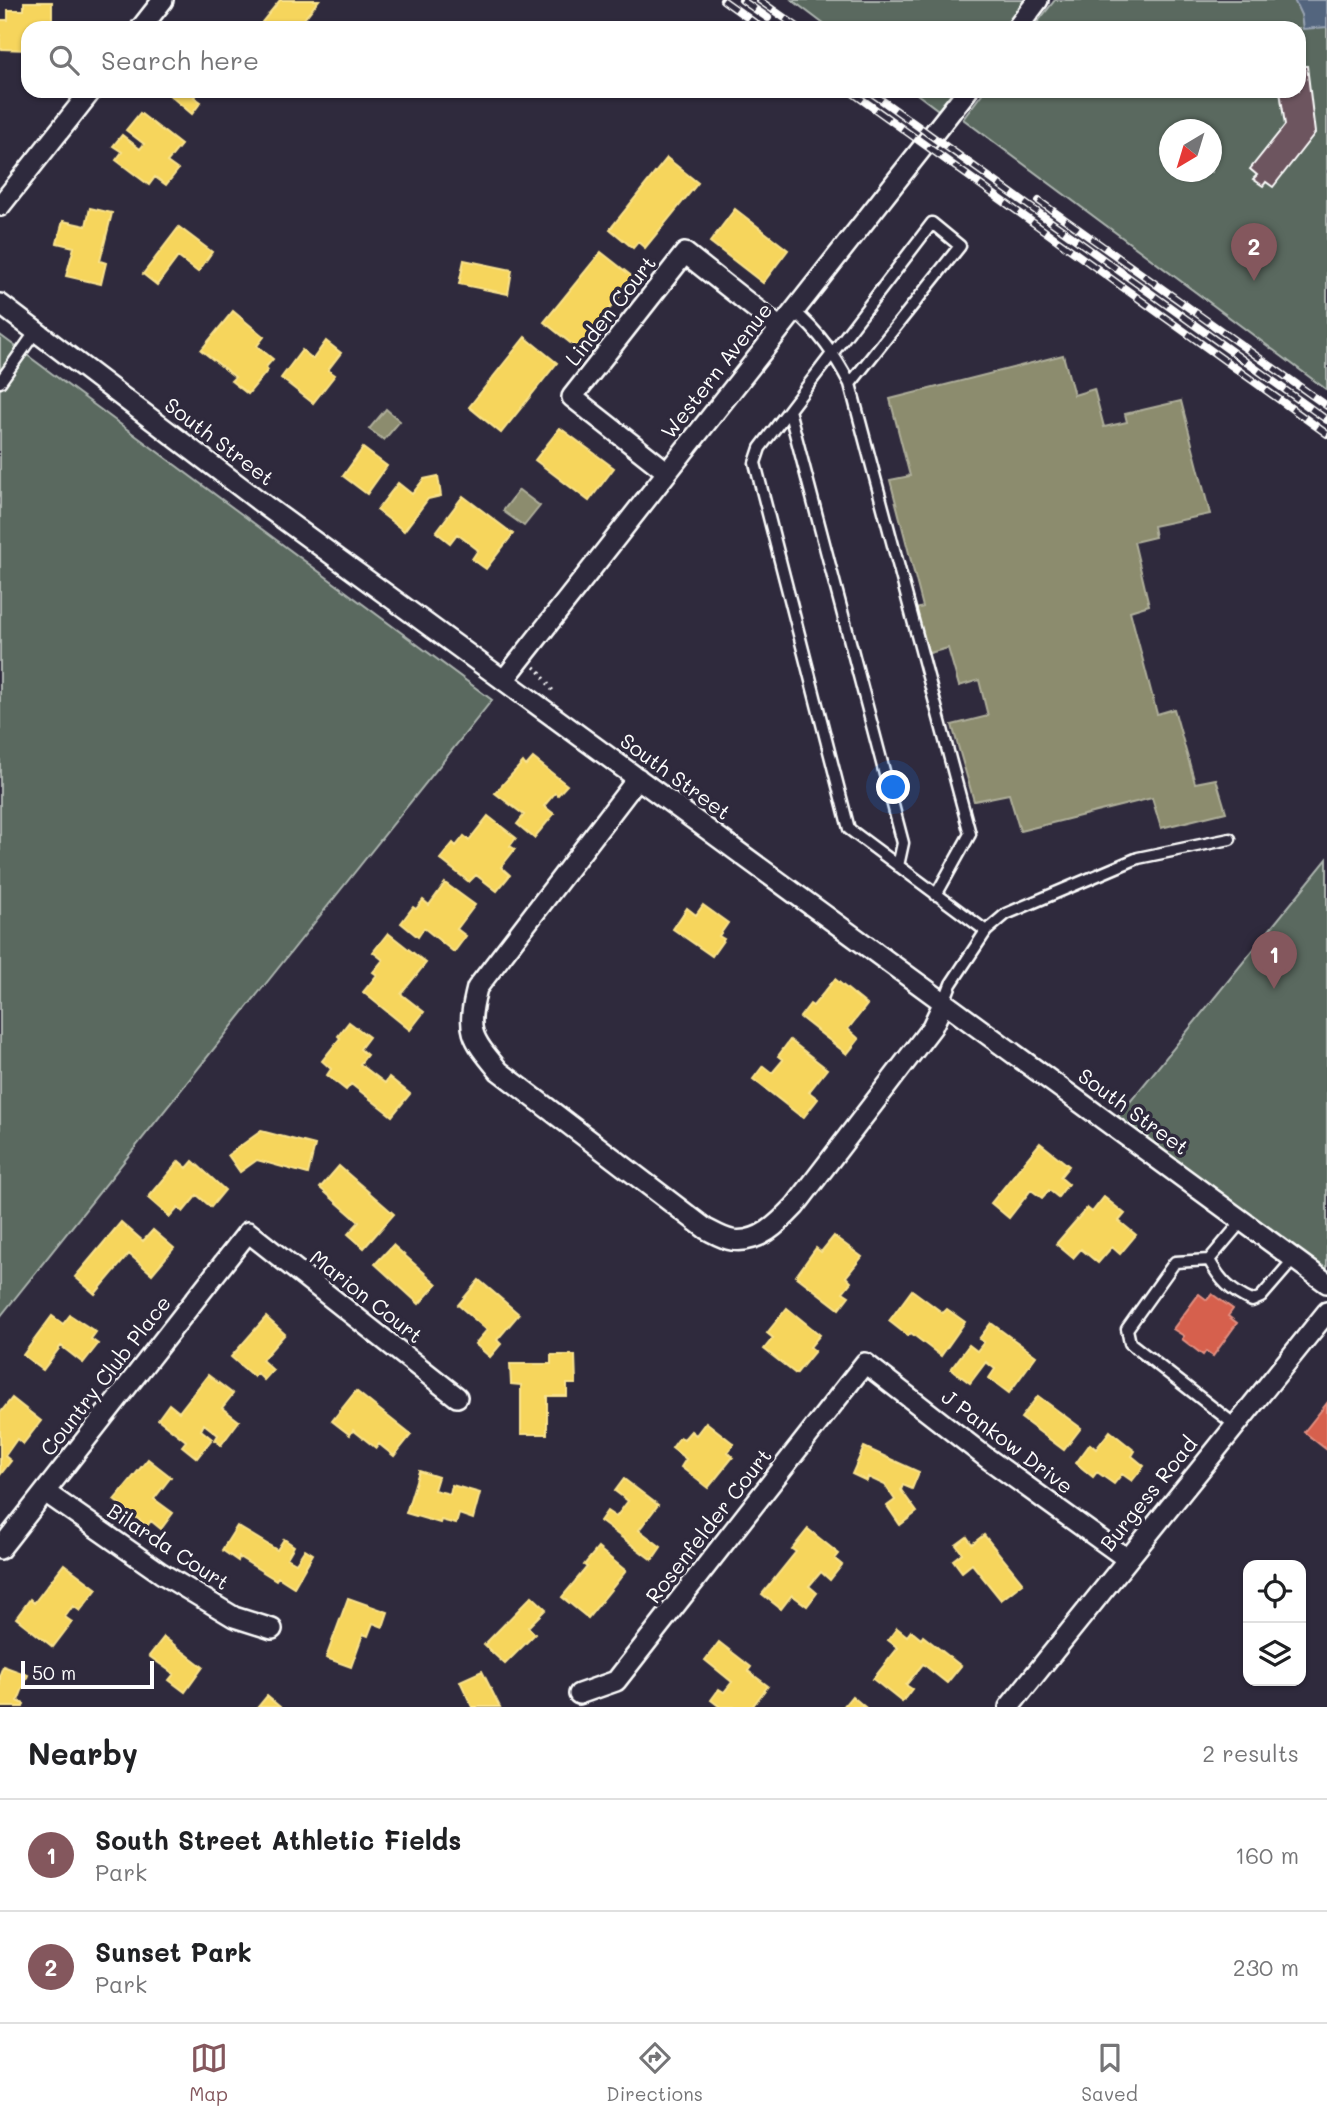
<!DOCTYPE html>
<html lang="en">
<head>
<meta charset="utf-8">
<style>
  :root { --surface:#fff; --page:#f2f2f2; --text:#202124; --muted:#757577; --line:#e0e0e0; --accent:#84575d }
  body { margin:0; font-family:Mali,sans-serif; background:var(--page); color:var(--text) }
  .controls { position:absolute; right:21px; bottom:21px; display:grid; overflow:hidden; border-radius:14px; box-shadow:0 2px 5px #0004 }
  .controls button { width:63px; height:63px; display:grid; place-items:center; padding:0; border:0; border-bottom:2px solid var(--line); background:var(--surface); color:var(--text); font:35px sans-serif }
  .compass { position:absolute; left:1159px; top:119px; width:63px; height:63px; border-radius:50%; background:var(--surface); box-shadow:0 2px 5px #0004; rotate:218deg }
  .scale { position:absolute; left:21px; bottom:18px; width:133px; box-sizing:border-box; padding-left:7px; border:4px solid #fff; border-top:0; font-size:19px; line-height:24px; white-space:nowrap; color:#fff; -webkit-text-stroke:5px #2f2a3d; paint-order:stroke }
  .you { position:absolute; left:894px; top:788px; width:24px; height:24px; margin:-18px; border:5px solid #fff; border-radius:50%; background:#1a73e8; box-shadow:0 0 0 10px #1a73e833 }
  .badge { display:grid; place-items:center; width:46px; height:46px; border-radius:50%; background:var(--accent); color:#fff; font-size:23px; font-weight:700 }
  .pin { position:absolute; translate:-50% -58px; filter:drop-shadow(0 2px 4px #0008) }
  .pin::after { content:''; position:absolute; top:37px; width:24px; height:21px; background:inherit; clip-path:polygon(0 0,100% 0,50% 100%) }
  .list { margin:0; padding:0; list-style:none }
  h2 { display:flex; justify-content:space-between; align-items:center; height:91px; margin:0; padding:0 28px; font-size:30px }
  h2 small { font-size:23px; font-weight:400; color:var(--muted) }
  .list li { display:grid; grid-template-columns:46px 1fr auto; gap:21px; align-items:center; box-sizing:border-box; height:112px; padding:0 28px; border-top:2px solid var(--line) }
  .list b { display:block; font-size:26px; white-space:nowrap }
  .list p { margin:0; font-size:23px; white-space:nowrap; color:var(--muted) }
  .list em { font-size:23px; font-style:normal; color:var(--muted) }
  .icon { flex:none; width:38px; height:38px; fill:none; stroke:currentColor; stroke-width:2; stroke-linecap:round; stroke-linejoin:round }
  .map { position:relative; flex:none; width:1327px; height:1707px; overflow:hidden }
  .search { position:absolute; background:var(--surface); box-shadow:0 2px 5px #0004; left:21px; right:21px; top:21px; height:77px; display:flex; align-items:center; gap:18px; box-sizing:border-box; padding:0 24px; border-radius:21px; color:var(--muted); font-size:26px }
  .sheet { height:315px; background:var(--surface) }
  nav { display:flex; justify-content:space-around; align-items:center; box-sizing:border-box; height:98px; border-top:2px solid var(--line); background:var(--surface); font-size:19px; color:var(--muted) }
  nav a { display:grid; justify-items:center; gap:4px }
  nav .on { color:var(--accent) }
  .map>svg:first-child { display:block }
  .green { fill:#5a695f; stroke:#acb4af; stroke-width:2; fill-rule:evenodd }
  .water { fill:#53657e; stroke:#98a3b2; stroke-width:2 }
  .homes { fill:#f6d55c; stroke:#f9e28d; stroke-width:2 }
  .shops { fill:#d6604d; stroke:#e29082; stroke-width:2 }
  .industry { fill:#8c8c6e; stroke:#aeae9a; stroke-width:2 }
  .building { fill:#6d555f; stroke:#fff; stroke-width:2 }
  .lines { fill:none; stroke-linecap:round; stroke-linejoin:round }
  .lane-casing { stroke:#fff; stroke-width:15 }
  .street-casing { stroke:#fff; stroke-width:24 }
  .path { stroke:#fff; stroke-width:3.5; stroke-dasharray:2 5; stroke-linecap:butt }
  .lane { stroke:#2f2a3d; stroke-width:10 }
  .street { stroke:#2f2a3d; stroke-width:19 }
  .rail-casing { stroke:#fff; stroke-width:8 }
  .rail { stroke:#2f2a3d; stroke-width:5; stroke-dasharray:16; stroke-linecap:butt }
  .labels { text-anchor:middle; stroke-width:7; stroke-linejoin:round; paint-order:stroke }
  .street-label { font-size:21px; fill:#fff; stroke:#2f2a3d }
</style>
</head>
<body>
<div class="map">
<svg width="1327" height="1707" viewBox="0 0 1327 1707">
  <rect width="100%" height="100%" fill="#2f2a3d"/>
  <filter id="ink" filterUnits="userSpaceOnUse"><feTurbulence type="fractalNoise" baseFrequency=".0143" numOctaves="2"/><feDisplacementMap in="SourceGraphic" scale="14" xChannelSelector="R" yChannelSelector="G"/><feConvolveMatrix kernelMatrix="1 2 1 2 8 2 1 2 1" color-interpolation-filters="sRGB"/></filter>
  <g filter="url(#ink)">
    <path class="green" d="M 792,0 L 1026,0 L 1005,28 L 829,28 Z
      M 1055,0 L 1327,0 L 1327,390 L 963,119 L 984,91 L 1299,91 L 1299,28 L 1033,28 ZM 1170,130 L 1212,130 L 1212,172 L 1170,172 Z
      M 913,91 L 957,91 L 941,112 Z
      M 0,335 L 492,700 L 0,1317 Z
      M 1327,859 L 1327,1272 L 1116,1119 Z"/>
    <path class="water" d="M 1294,0 L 1327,0 L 1327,27 L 1303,29 L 1301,15 Z"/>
    <path class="homes" d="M 280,0 L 319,0 L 297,28 L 270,28 L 262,22 Z
      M 24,2 L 52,2 L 52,28 L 28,28 L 28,50 L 0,49 L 0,20 L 8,20 L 8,10 L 24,10 Z
      M 168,91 L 199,91 L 194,97 L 201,102 L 192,114 L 167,93 Z
      M 140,113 L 181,145 L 167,162 L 178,170 L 166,185 L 155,177 L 149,185 L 116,160 L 122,152 L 113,146 L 122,135 L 140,149 L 144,144 L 126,130 Z
      M 667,158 L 698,183 L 645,248 L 638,242 L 633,248 L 610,229 Z
      M 90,208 L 112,213 L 100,261 L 106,263 L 101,284 L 66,276 L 74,247 L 57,243 L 63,221 L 86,226 Z
      M 735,209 L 788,250 L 763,283 L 710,242 Z
      M 179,227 L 212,252 L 198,272 L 178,257 L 157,285 L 143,274 Z
      M 601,252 L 634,278 L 578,349 L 544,322 Z
      M 464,260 L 512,270 L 508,294 L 459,284 Z
      M 233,311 L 264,337 L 257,346 L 273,359 L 266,367 L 268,370 L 248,394 L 231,381 L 235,377 L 201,350 Z
      M 525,337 L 557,363 L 501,433 L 469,407 Z
      M 326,341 L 341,353 L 328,370 L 335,375 L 313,403 L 281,378 L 302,350 L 313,359 Z
      M 560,428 L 614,468 L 589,501 L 535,460 Z
      M 363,448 L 387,466 L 367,494 L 343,476 Z
      M 438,476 L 441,496 L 428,499 L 404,531 L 377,510 L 398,483 L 412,494 L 424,479 Z
      M 463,496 L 513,534 L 486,569 L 472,559 L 478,550 L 457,534 L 450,543 L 436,532 Z
      M 533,758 L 567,785 L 558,795 L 555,793 L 544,806 L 554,814 L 534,838 L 517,824 L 524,815 L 495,793 L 523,762 L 526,766 Z
      M 488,816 L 516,838 L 510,846 L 515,849 L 501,867 L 510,875 L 497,891 L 476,875 L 469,882 L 440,859 L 453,843 L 456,846 L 464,836 L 469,840 Z
      M 445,883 L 475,905 L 457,929 L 466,936 L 454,952 L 424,928 L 418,937 L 401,923 L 413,907 L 416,909 L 423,900 L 429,905 Z
      M 703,905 L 728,923 L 719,936 L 724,939 L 712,956 L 673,929 L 687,908 L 696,915 Z
      M 388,933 L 426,963 L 401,994 L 424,1012 L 410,1030 L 363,992 L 377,975 L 373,972 L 383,960 L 373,952 Z
      M 835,979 L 867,1005 L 848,1029 L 859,1039 L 847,1054 L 800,1017 L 810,1004 L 813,1006 Z
      M 349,1022 L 369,1037 L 360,1049 L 367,1055 L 360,1064 L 385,1083 L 389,1077 L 410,1094 L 392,1116 L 351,1084 L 346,1090 L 327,1075 L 331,1069 L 322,1061 L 340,1038 L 338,1036 Z
      M 790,1040 L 827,1069 L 809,1092 L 818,1099 L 803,1118 L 753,1079 L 763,1066 L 772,1073 L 783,1060 L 778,1056 Z
      M 261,1131 L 315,1145 L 308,1174 L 257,1160 L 240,1172 L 228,1155 Z
      M 1040,1143 L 1069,1166 L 1060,1177 L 1068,1184 L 1058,1197 L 1049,1190 L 1042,1198 L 1031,1190 L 1009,1218 L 991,1203 Z
      M 179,1161 L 187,1168 L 193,1161 L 225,1190 L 211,1207 L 197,1195 L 183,1212 L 178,1208 L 170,1217 L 148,1198 Z
      M 339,1166 L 394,1214 L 364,1248 L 348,1234 L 359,1222 L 320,1188 Z
      M 1104,1197 L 1125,1214 L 1119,1221 L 1136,1235 L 1120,1254 L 1112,1247 L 1098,1263 L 1081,1249 L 1073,1258 L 1056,1244 L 1087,1208 L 1092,1212 Z
      M 121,1222 L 143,1241 L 153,1230 L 174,1248 L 152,1274 L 129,1254 L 95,1294 L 75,1277 Z
      M 834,1236 L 862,1257 L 846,1277 L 851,1282 L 843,1292 L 849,1296 L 839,1309 L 796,1276 L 816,1248 L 821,1252 Z
      M 393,1245 L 437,1284 L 419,1304 L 375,1264 Z
      M 479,1280 L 519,1314 L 497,1340 L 501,1344 L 490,1357 L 475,1344 L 487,1330 L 458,1305 Z
      M 912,1290 L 943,1313 L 947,1309 L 965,1322 L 941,1356 L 911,1333 L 908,1336 L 889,1321 Z
      M 787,1308 L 820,1335 L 810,1347 L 815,1351 L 796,1374 L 764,1349 L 773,1338 L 767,1333 Z
      M 70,1315 L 96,1332 L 91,1339 L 98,1344 L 83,1363 L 61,1346 L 43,1370 L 23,1355 L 52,1316 L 63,1324 Z
      M 266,1317 L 285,1334 L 262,1360 L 273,1370 L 264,1380 L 257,1373 L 254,1377 L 231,1357 Z
      M 991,1323 L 1036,1356 L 1009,1393 L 989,1378 L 995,1369 L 986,1362 L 970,1383 L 951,1369 L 969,1345 L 977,1351 L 984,1342 L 979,1339 Z
      M 551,1355 L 575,1355 L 576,1384 L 567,1384 L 567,1396 L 547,1396 L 547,1434 L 521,1434 L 521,1385 L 511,1384 L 510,1364 L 551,1364 Z
      M 208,1375 L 233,1394 L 222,1408 L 239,1421 L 221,1445 L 215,1440 L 218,1435 L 204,1424 L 201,1430 L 212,1439 L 197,1458 L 182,1446 L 186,1441 L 158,1419 L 169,1404 L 179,1412 Z
      M 356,1391 L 411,1435 L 394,1456 L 379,1444 L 376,1448 L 353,1430 L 350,1435 L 332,1421 Z
      M 1038,1396 L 1081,1428 L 1064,1450 L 1021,1418 Z
      M 12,1398 L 41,1421 L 23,1444 L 17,1439 L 5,1456 L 11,1461 L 0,1475 L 0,1413 Z
      M 706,1422 L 734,1444 L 728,1452 L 733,1457 L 708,1488 L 681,1467 L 686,1459 L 672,1448 L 680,1437 L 684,1439 L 691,1431 L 696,1435 Z
      M 1110,1431 L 1135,1451 L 1132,1456 L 1144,1466 L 1132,1481 L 1122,1474 L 1114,1484 L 1097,1472 L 1093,1477 L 1076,1463 L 1090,1444 L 1096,1449 Z
      M 864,1447 L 919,1472 L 912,1489 L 903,1485 L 901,1490 L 917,1512 L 900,1525 L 887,1506 L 895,1500 L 885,1485 L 868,1477 L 867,1481 L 852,1474 Z
      M 148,1459 L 171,1477 L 154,1499 L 173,1513 L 161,1529 L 151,1521 L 147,1526 L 114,1500 Z
      M 419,1471 L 438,1477 L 434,1490 L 450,1494 L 452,1485 L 480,1493 L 473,1519 L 459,1514 L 456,1524 L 441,1520 L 440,1523 L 406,1513 Z
      M 624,1479 L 658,1505 L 639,1530 L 661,1547 L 652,1560 L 600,1521 L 607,1511 L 616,1517 L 628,1501 L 615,1491 Z
      M 237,1526 L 277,1550 L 284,1539 L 294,1546 L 287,1558 L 296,1563 L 305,1549 L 313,1554 L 294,1587 L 278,1577 L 276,1580 L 239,1557 L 238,1561 L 222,1550 Z
      M 808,1529 L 839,1554 L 835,1559 L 842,1565 L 830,1580 L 821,1572 L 809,1586 L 817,1593 L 807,1606 L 792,1595 L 781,1609 L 762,1594 L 796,1552 L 792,1549 Z
      M 984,1535 L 1023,1583 L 1001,1600 L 972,1564 L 962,1572 L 953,1560 L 962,1553 L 956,1545 L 967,1537 L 972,1544 Z
      M 598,1548 L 626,1571 L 588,1618 L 562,1597 L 587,1567 L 584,1565 Z
      M 64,1564 L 97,1589 L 80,1611 L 73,1606 L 65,1617 L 72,1622 L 53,1647 L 16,1618 L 30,1599 L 34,1603 Z
      M 532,1596 L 546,1609 L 528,1627 L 535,1634 L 505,1664 L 484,1645 Z
      M 348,1598 L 388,1612 L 383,1627 L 373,1623 L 368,1636 L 363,1634 L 351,1667 L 326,1658 Z
      M 897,1628 L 907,1636 L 911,1631 L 921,1639 L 923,1636 L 961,1666 L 947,1683 L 923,1664 L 906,1685 L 912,1689 L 902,1702 L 873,1679 L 898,1648 L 888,1640 Z
      M 164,1637 L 203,1667 L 185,1692 L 169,1680 L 174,1674 L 149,1656 Z
      M 719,1642 L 751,1667 L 748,1671 L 768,1686 L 752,1707 L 720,1707 L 711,1700 L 719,1689 L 724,1692 L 732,1682 L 705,1660 Z
      M 3,1666 L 28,1675 L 18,1701 L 24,1704 L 23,1707 L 0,1707 L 0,1674 Z
      M 482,1671 L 500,1707 L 472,1707 L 460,1681 Z
      M 267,1696 L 280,1707 L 258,1707 Z
      M 852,1696 L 865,1707 L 843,1707 Z"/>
    <path class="shops" d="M 1199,1294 L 1207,1300 L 1212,1294 L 1233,1309 L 1228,1316 L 1237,1323 L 1213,1356 L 1206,1351 L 1203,1355 L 1182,1339 L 1184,1336 L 1173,1329 Z
      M 1327,1403 L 1327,1450 L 1304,1432 Z"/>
    <path class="industry" d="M 1063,355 L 1074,395 L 1094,389 L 1104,427 L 1127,422 L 1125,414 L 1181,401 L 1210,514 L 1153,526 L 1155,537 L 1134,542 L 1149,605 L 1130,611 L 1157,714 L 1174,709 L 1195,783 L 1216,779 L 1226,812 L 1161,828 L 1152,798 L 1020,831 L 1009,794 L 974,801 L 952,725 L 988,716 L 979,680 L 959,686 L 948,648 L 926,654 L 913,610 L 923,607 L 890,480 L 910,476 L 890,399 Z
      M 386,409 L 400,421 L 384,440 L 369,429 Z
      M 519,490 L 540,506 L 524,526 L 503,511 Z"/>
    <path class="building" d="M 1299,66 L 1307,66 L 1315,133 L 1273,187 L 1266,182 L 1263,186 L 1253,179 L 1257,175 L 1250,169 L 1285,125 L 1280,91 L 1299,91 Z"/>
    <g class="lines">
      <defs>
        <path id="lane" d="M 794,311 C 819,332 835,355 850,384 L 970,834 L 936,895
          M 0,382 L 36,331
          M 850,384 L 960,246 L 932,223 L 760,448 L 755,463 L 849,829 L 986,931
          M 789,410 L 903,843 L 898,866
          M 944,1002 L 951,984 L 986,931 L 1006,914 L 1138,858 L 1230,839
          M 1209,1260 C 1220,1280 1231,1292 1252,1301 L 1261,1297 L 1294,1259
          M 1235,1425 L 1130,1343 L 1127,1329 L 1175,1262 L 1209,1260 L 1242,1221"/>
        <path id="street" d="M 141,28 L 163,0
          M 1017,28 L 1038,0
          M 0,206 L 91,91
          M 0,304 L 267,507 L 1327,1283
          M 666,471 L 572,397 L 685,253 L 780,328
          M 504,680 L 967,91
          M 638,778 L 477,988 C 466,1032 471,1037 499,1071 L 706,1229 C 714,1233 724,1239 732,1240 C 759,1244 779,1223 795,1206 L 932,1027 L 944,1002
          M 45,1492 L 161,1573 L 234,1617 L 272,1629
          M 0,1549 L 248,1232 L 457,1397
          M 579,1694 L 616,1681 L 865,1363 L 987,1458 L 1126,1558
          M 1009,1707 L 1327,1312"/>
      </defs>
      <use href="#lane" class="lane-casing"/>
      <use href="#street" class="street-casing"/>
      <path class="path" d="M 534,667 L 540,672 L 555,694"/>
      <use href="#lane" class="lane"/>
      <use href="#street" class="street"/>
      <defs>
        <path id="rail" d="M 723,0 L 762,28
          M 742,0 L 768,18
          M 759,0 L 799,28
          M 850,91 L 1327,434
          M 869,91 L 1327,420
          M 1039,201 L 1327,406"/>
      </defs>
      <use href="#rail" class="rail-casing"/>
      <use href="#rail" class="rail"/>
    </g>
  </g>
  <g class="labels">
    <g class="street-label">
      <text transform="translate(611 311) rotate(-52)" y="7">Linden Court</text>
      <text transform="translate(717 371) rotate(-52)" y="7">Western Avenue</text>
      <text transform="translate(219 442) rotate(37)" y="7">South Street</text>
      <text transform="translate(675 777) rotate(36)" y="7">South Street</text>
      <text transform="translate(1133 1112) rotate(36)" y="7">South Street</text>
      <text transform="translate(366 1297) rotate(38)" y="7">Marion Court</text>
      <text transform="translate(106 1376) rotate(-52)" y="7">Country Club Place</text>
      <text transform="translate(1007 1442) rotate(37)" y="7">J Pankow Drive</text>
      <text transform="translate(1149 1494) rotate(-51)" y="7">Burgess Road</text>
      <text transform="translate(709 1526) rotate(-52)" y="7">Rosenfelder Court</text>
      <text transform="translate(168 1547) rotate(33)" y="7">Bilarda Court</text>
    </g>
  </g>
</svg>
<div class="controls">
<button><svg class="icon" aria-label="locate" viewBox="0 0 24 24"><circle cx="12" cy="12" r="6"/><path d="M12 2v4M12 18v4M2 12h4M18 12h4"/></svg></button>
<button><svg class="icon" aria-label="layers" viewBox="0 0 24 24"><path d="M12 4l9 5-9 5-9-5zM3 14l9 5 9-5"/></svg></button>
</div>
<svg class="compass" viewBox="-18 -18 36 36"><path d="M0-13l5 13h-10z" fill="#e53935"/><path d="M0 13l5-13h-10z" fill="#757577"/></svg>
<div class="scale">50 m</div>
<div class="you"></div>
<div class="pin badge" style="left:1274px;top:989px">1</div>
<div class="pin badge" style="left:1254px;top:281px">2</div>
<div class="search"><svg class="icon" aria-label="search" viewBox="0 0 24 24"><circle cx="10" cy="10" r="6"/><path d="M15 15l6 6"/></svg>Search here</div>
</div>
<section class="sheet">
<h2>Nearby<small>2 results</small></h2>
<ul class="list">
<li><span class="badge">1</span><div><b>South Street Athletic Fields</b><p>Park</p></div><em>160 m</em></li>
<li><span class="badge">2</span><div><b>Sunset Park</b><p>Park</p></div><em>230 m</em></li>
</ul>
</section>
<nav>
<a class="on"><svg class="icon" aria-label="map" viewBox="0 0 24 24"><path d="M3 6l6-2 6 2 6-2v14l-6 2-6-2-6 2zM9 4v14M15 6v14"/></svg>Map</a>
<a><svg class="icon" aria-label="directions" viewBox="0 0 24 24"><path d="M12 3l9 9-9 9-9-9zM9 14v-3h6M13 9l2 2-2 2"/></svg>Directions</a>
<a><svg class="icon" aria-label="saved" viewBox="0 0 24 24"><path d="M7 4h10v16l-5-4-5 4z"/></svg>Saved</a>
</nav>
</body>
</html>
